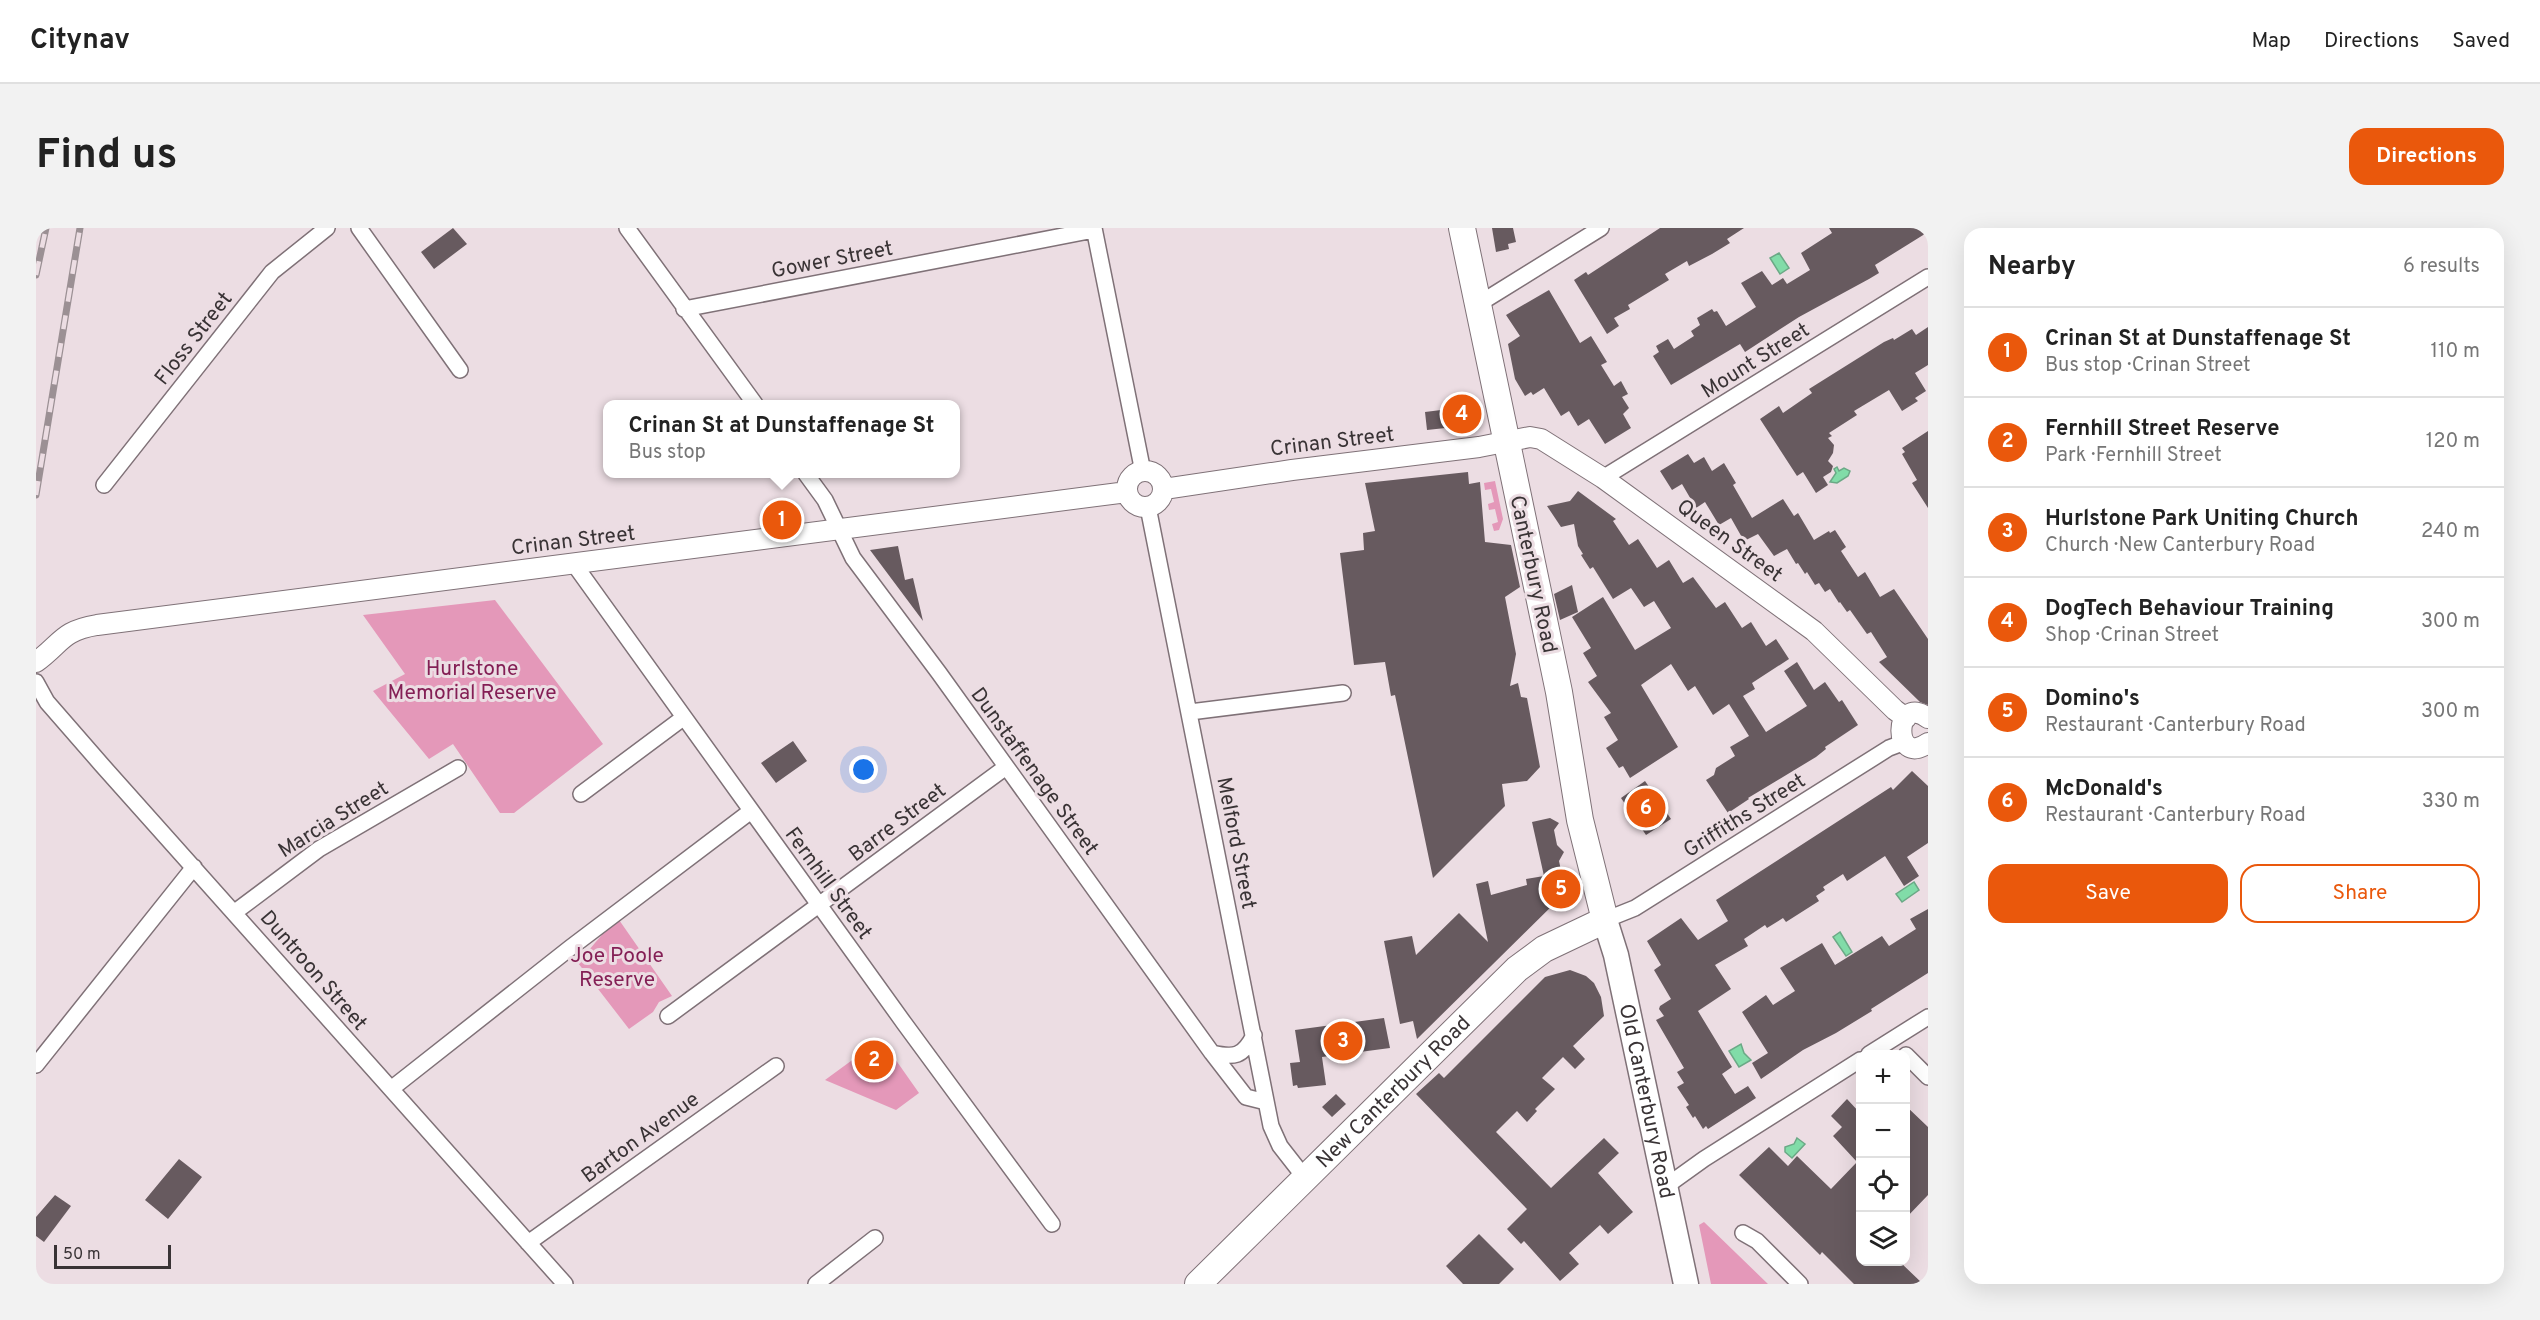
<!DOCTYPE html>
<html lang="en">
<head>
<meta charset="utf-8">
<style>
  :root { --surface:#fff; --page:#f2f2f2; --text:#222; --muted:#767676; --line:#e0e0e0; --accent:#ea580c }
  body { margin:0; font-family:Overpass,sans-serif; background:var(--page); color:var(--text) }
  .controls { position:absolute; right:18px; bottom:18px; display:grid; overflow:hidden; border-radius:12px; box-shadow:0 6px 24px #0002 }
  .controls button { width:54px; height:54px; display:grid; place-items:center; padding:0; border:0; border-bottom:2px solid var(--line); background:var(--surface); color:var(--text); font:30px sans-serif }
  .scale { position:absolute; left:18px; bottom:15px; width:117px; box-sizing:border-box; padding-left:6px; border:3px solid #393335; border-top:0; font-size:16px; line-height:21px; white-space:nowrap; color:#393335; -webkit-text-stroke:4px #ecdde3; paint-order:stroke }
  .you { position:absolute; left:828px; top:542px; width:21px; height:21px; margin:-15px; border:4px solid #fff; border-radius:50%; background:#1a73e8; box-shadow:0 0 0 9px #1a73e833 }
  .badge { display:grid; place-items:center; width:39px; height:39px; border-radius:50%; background:var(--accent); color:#fff; font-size:20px; font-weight:700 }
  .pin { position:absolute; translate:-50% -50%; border:3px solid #fff; box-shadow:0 2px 6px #0006 }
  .popup { position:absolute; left:567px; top:172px; width:357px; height:78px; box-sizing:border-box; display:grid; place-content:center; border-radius:12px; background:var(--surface); filter:drop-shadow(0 2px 4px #0005); font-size:20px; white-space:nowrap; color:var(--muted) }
  .popup b { font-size:22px; color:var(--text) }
  .popup::after { content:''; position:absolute; left:50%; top:100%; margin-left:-12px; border:12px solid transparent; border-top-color:var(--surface) }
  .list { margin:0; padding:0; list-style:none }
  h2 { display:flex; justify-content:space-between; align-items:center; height:78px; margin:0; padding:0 24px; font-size:26px }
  h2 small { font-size:20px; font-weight:400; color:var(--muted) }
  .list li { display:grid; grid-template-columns:39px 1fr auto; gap:18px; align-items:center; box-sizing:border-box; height:90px; padding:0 24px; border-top:2px solid var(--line) }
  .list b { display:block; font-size:22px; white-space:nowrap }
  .list p { margin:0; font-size:20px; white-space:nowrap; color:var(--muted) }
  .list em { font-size:20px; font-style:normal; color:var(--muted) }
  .actions { display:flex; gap:12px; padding:18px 24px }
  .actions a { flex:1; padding:14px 0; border:2px solid var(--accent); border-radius:18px; text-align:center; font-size:21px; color:var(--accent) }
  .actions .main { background:var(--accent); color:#fff }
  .icon { flex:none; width:33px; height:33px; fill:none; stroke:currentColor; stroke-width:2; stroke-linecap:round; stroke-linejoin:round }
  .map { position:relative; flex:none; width:1892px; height:1056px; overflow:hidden; border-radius:18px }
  header { display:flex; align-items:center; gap:36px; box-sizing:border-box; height:84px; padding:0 30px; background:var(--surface); border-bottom:2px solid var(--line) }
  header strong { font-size:28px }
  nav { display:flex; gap:33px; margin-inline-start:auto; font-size:21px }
  .intro { display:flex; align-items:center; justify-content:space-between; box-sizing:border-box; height:144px; padding:0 36px }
  h1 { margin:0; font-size:42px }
  .button { padding:15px 27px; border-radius:18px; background:var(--accent); color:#fff; font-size:21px; font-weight:700 }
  main { display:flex; gap:36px; padding:0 36px }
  aside { flex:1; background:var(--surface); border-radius:18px; box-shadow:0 6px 24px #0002 }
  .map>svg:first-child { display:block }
  .green { fill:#e498b9 }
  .water { fill:#81dca8; stroke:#6ba986; stroke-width:1.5 }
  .building { fill:#675a5f }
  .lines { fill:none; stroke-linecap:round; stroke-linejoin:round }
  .minor-casing { stroke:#7f7177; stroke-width:18 }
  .tertiary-casing { stroke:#7f7177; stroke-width:22 }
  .primary-casing { stroke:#7f7177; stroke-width:27 }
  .trunk-casing { stroke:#7f7177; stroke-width:28 }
  .minor { stroke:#fff; stroke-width:15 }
  .tertiary { stroke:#fff; stroke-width:20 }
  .primary { stroke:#fff; stroke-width:24 }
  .trunk { stroke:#fff; stroke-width:26 }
  .rail-casing { stroke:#9b9094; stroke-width:7 }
  .rail { stroke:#ecdde3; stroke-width:4.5; stroke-dasharray:14; stroke-linecap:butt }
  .labels { text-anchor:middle; stroke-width:6; stroke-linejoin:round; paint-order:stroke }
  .street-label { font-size:21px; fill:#393335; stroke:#ecdde3 }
  .park-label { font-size:21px; fill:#841f55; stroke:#ecdde3 }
</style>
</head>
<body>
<header>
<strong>Citynav</strong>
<nav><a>Map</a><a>Directions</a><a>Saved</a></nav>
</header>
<div class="intro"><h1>Find us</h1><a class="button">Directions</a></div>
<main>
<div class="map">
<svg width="1892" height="1056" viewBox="0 0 1892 1056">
  <rect width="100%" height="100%" fill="#ecdde3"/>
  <path class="green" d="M 1459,253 L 1467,291 L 1463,302 L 1458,303 L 1456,296 L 1462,294 L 1459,281 L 1453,282 L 1452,276 L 1458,274 L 1455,261 L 1449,262 L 1448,255 Z
    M 459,372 L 567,516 L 478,585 L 464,585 L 417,516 L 393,531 L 337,463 L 369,446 L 327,387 Z
    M 581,689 L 636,768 L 623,774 L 617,784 L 593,801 L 542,735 Z
    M 845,811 L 883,865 L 860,882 L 789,852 Z
    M 1668,994 L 1732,1056 L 1675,1056 L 1663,997 Z"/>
  <path class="water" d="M 1743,25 L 1753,40 L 1744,46 L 1734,30 Z
    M 1801,239 L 1803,243 L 1808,240 L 1814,243 L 1812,248 L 1801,255 L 1794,254 L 1800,245 L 1798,241 Z
    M 1878,654 L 1883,662 L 1866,674 L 1860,666 Z
    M 1804,704 L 1816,724 L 1810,728 L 1797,709 Z
    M 1705,816 L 1708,825 L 1715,832 L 1703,839 L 1693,823 Z
    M 1761,910 L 1769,916 L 1756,930 L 1749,924 L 1749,919 L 1758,916 Z"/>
  <path class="building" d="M 417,0 L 431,16 L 398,41 L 385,24 Z
    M 1456,0 L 1477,0 L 1480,14 L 1472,16 L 1473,21 L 1460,24 Z
    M 1624,0 L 1708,0 L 1691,11 L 1694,15 L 1676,26 L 1653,38 L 1651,33 L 1629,46 L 1633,52 L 1592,77 L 1594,81 L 1578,90 L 1583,98 L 1571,106 L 1538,52 L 1550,44 L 1552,47 Z
    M 1793,0 L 1892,0 L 1892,4 L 1839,37 L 1843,45 L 1833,51 L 1763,89 L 1709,124 L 1704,116 L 1635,157 L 1617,128 L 1623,124 L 1620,118 L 1632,111 L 1638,121 L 1658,108 L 1655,103 L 1664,97 L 1661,90 L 1676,81 L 1678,84 L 1681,83 L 1690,98 L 1720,79 L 1705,55 L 1726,43 L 1736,57 L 1747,50 L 1751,56 L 1774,42 L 1765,25 L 1796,5 Z
    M 1513,62 L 1544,115 L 1555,108 L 1571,134 L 1565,137 L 1578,158 L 1585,153 L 1592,166 L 1586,169 L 1593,180 L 1587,186 L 1595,200 L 1569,216 L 1553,191 L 1542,198 L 1533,183 L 1525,188 L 1508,160 L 1497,167 L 1495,164 L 1489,168 L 1479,151 L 1472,116 L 1484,108 L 1470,87 Z
    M 1892,99 L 1892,137 L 1879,145 L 1890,163 L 1879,170 L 1882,173 L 1866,183 L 1853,162 L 1818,183 L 1821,187 L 1793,205 L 1796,208 L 1792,210 L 1798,217 L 1797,225 L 1792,233 L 1797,238 L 1795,244 L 1787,249 L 1792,257 L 1780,265 L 1767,244 L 1761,248 L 1724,191 L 1743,178 L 1747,185 L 1776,165 L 1773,161 L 1848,114 L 1857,110 L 1858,112 L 1876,101 L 1880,107 Z
    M 1436,169 L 1441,191 L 1437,197 L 1391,202 L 1389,184 L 1413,181 L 1412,172 Z
    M 1892,203 L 1892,280 L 1876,255 L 1881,252 L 1866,226 L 1869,224 L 1866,220 Z
    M 1652,226 L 1658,235 L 1668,229 L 1676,243 L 1688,235 L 1700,255 L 1697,257 L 1716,290 L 1747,271 L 1758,288 L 1762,285 L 1778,312 L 1793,303 L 1794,305 L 1799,302 L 1810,319 L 1805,323 L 1822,349 L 1829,344 L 1844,369 L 1858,361 L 1892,411 L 1892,477 L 1884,474 L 1843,434 L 1851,429 L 1835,404 L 1831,406 L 1814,382 L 1811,384 L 1804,374 L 1803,375 L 1794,361 L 1789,364 L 1783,355 L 1779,357 L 1771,344 L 1769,346 L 1762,335 L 1760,336 L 1751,321 L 1738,328 L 1722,306 L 1708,313 L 1695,290 L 1683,297 L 1669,274 L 1660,280 L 1646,256 L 1636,262 L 1624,243 Z
    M 1432,244 L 1433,256 L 1444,254 L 1449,314 L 1475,317 L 1484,359 L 1469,369 L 1480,426 L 1474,458 L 1482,455 L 1485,469 L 1491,470 L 1504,539 L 1491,553 L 1466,556 L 1469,578 L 1397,650 L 1359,467 L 1355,468 L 1349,434 L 1318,437 L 1304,325 L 1328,322 L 1327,305 L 1339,303 L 1329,255 Z
    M 1542,263 L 1580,291 L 1577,293 L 1593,317 L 1602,311 L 1621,340 L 1633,332 L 1647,355 L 1657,349 L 1680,380 L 1689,374 L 1706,400 L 1715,394 L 1730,418 L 1740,411 L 1753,431 L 1716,455 L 1719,461 L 1707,468 L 1730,504 L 1771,478 L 1748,443 L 1761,434 L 1778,462 L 1789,454 L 1803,474 L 1806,472 L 1822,497 L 1789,519 L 1790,521 L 1780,529 L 1712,570 L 1713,571 L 1692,585 L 1670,552 L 1678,547 L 1680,540 L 1699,528 L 1694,519 L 1713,508 L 1693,476 L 1677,487 L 1659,458 L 1652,463 L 1635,436 L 1605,457 L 1642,519 L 1594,550 L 1587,538 L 1583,540 L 1570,520 L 1582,512 L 1568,489 L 1575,485 L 1552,454 L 1561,448 L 1547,425 L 1555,420 L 1536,389 L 1567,369 L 1599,422 L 1635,400 L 1618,373 L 1608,379 L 1595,360 L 1577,371 L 1557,339 L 1554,341 L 1545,327 L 1547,326 L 1542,318 L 1538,296 L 1525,299 L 1511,278 L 1534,273 Z
    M 862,318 L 869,352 L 877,350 L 887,393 L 834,322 Z
    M 1536,357 L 1542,384 L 1524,392 L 1518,366 Z
    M 757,513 L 771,533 L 740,555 L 725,535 Z
    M 1876,543 L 1892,558 L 1892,615 L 1871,629 L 1883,648 L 1868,658 L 1849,628 L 1811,653 L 1807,646 L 1787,659 L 1789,662 L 1780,668 L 1783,673 L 1750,694 L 1747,690 L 1731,700 L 1729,697 L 1708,711 L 1712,718 L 1679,737 L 1695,761 L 1662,783 L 1696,839 L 1686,846 L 1699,866 L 1712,858 L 1720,870 L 1672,901 L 1670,898 L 1667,901 L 1659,888 L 1657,890 L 1650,879 L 1653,877 L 1641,859 L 1648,855 L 1641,844 L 1648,840 L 1620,792 L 1628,788 L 1623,781 L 1624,778 L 1635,771 L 1618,742 L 1625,737 L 1611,713 L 1645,690 L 1662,712 L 1692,693 L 1680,672 L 1855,559 L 1857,562 Z
    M 1609,553 L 1635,591 L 1610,607 L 1585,570 Z
    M 1514,590 L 1523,595 L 1518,602 L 1521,617 L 1528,624 L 1523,633 L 1526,647 L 1536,650 L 1527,667 L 1381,811 L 1377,793 L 1364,796 L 1348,713 L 1376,708 L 1380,727 L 1423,685 L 1452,714 L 1440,656 L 1452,653 L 1455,667 L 1491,657 L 1490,651 L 1508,648 L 1496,594 Z
    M 1892,681 L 1892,745 L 1835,781 L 1836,783 L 1800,805 L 1767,822 L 1725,851 L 1716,835 L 1732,825 L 1706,784 L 1730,767 L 1737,777 L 1759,763 L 1744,740 L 1786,715 L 1799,737 L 1846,708 L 1853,718 L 1880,701 L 1874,691 Z
    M 1534,742 L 1550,748 L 1558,755 L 1565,769 L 1568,788 L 1537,818 L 1549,831 L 1539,841 L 1527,829 L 1506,850 L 1519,861 L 1499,881 L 1501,883 L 1491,894 L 1481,883 L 1460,904 L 1515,960 L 1568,910 L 1583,925 L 1562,945 L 1597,984 L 1572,1006 L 1564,997 L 1533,1025 L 1543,1036 L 1524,1053 L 1488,1013 L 1485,1016 L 1471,1001 L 1491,981 L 1380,866 L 1403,845 L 1408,850 L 1509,749 Z
    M 1348,790 L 1354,820 L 1286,829 L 1290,857 L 1262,860 L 1261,857 L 1257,858 L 1254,835 L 1264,834 L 1259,802 Z
    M 1300,866 L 1310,876 L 1296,889 L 1286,879 Z
    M 1811,871 L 1824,885 L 1824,1034 L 1864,1034 L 1887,1056 L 1818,1056 L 1786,1024 L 1784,1027 L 1703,947 L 1733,919 L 1752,938 L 1761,928 L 1795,961 L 1821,934 L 1797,908 L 1806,899 L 1795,888 Z
    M 1869,877 L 1892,899 L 1892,967 L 1869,991 Z
    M 143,931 L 166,949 L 132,991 L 109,972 Z
    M 19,967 L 35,978 L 8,1014 L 0,1008 L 0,989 Z
    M 1443,1006 L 1478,1041 L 1463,1056 L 1427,1056 L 1410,1038 Z"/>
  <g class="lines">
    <defs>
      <path id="minor" d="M 323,0 L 424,142
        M 591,0 L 719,176
        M 1058,0 L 1107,244
        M 1441,77 L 1565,0
        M 648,81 L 1058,2
        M 770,246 L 789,272 L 817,330 L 903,445 L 1176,825 L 1210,869 L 1230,874
        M 1567,250 L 1892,49
        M 68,257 L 236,44 L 291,0
        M 1112,279 L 1235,898 L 1244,918 L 1269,950
        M 538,336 L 868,795 L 1016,996
        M 0,454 L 11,474 L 65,536 L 529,1056
        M 1154,484 L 1307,465
        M 545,566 L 647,490
        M 199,684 L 283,621 L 422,540
        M 1569,692 L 1599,680 L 1853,520 L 1869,514
        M 632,788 L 970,539
        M 1176,825 C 1198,830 1207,829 1218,807
        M 1833,826 L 1892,789
        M 1870,827 L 1892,849
        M 0,837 L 158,639
        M 355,861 L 534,720 L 715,583
        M 1629,959 L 1668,931 L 1824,832
        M 1707,1005 L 1721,1013 L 1764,1056
        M 492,1015 L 740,838
        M 780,1056 L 839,1010"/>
      <path id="tertiary" d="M1091 261a18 18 0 1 1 36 0a18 18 0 1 1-36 0Z
        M 1128,261 L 1256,242 L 1443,219 L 1494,209 L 1505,211 L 1567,250 L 1778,403 L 1859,482 L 1870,490
        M 0,434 C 26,415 25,403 61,397 L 1091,264
        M 1892,490 C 1857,465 1856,540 1892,515"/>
      <g id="primary">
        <path id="s1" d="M 1569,692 L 1580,727 L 1650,1056"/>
      </g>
      <g id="trunk">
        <path id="s2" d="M 1162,1056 L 1481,741 L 1508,721 L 1569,692 L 1544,592 L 1523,464 L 1426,0"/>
      </g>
    </defs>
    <use href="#minor" class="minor-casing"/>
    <use href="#tertiary" class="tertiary-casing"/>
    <use href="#primary" class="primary-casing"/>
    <use href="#trunk" class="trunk-casing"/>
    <use href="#minor" class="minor"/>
    <use href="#tertiary" class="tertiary"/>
    <use href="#primary" class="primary"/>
    <use href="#trunk" class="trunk"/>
    <defs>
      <path id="rail" d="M 0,47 L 10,0
        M 0,267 L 44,0"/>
    </defs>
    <use href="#rail" class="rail-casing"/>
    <use href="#rail" class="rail"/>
  </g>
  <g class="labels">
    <g class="street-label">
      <text transform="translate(796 31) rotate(-11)" y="7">Gower Street</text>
      <text transform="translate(157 110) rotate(-52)" y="7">Floss Street</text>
      <text transform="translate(1719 132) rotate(-32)" y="7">Mount Street</text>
      <text transform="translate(1296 213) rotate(-7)" y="7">Crinan Street</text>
      <text transform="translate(537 312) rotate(-7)" y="7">Crinan Street</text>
      <text transform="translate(1694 312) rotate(36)" y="7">Queen Street</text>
      <text transform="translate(1498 346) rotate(78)" y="7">Canterbury Road</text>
      <text transform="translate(999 543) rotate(54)" y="7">Dunstaffenage Street</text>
      <text transform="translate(1708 587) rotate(-32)" y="7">Griffiths Street</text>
      <text transform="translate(297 591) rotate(-32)" y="7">Marcia Street</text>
      <text transform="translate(861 594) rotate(-37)" y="7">Barre Street</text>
      <text transform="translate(1201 615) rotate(79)" y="7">Melford Street</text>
      <text transform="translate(793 655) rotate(54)" y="7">Fernhill Street</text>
      <text transform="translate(278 742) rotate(49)" y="7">Duntroon Street</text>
      <text dy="7" stroke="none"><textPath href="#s2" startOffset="274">New Canterbury Road</textPath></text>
      <text dy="7" stroke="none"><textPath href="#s1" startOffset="186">Old Canterbury Road</textPath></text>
      <text transform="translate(604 909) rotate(-36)" y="7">Barton Avenue</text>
    </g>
    <g class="park-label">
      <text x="436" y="447">Hurlstone<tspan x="436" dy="24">Memorial Reserve</tspan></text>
      <text x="581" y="734">Joe Poole<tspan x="581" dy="24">Reserve</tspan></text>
    </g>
  </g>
</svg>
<div class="controls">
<button>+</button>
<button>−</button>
<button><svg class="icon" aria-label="locate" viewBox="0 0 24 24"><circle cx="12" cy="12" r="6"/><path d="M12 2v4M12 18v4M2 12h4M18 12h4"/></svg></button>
<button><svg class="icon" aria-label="layers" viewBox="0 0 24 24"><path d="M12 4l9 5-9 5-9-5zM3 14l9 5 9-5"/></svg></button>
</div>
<div class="scale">50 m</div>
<div class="you"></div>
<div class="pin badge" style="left:746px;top:292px">1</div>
<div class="popup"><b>Crinan St at Dunstaffenage St</b>Bus stop</div>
<div class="pin badge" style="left:838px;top:832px">2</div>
<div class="pin badge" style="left:1307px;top:813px">3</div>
<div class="pin badge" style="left:1426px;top:186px">4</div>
<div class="pin badge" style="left:1525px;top:661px">5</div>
<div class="pin badge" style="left:1610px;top:580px">6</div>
</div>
<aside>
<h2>Nearby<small>6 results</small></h2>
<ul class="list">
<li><span class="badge">1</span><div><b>Crinan St at Dunstaffenage St</b><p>Bus stop · Crinan Street</p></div><em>110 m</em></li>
<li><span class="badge">2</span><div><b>Fernhill Street Reserve</b><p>Park · Fernhill Street</p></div><em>120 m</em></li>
<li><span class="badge">3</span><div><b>Hurlstone Park Uniting Church</b><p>Church · New Canterbury Road</p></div><em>240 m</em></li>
<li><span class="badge">4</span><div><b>DogTech Behaviour Training</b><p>Shop · Crinan Street</p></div><em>300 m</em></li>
<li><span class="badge">5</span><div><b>Domino's</b><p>Restaurant · Canterbury Road</p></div><em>300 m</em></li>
<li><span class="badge">6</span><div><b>McDonald's</b><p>Restaurant · Canterbury Road</p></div><em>330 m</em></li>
</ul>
<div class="actions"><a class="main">Save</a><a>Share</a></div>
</aside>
</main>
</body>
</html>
